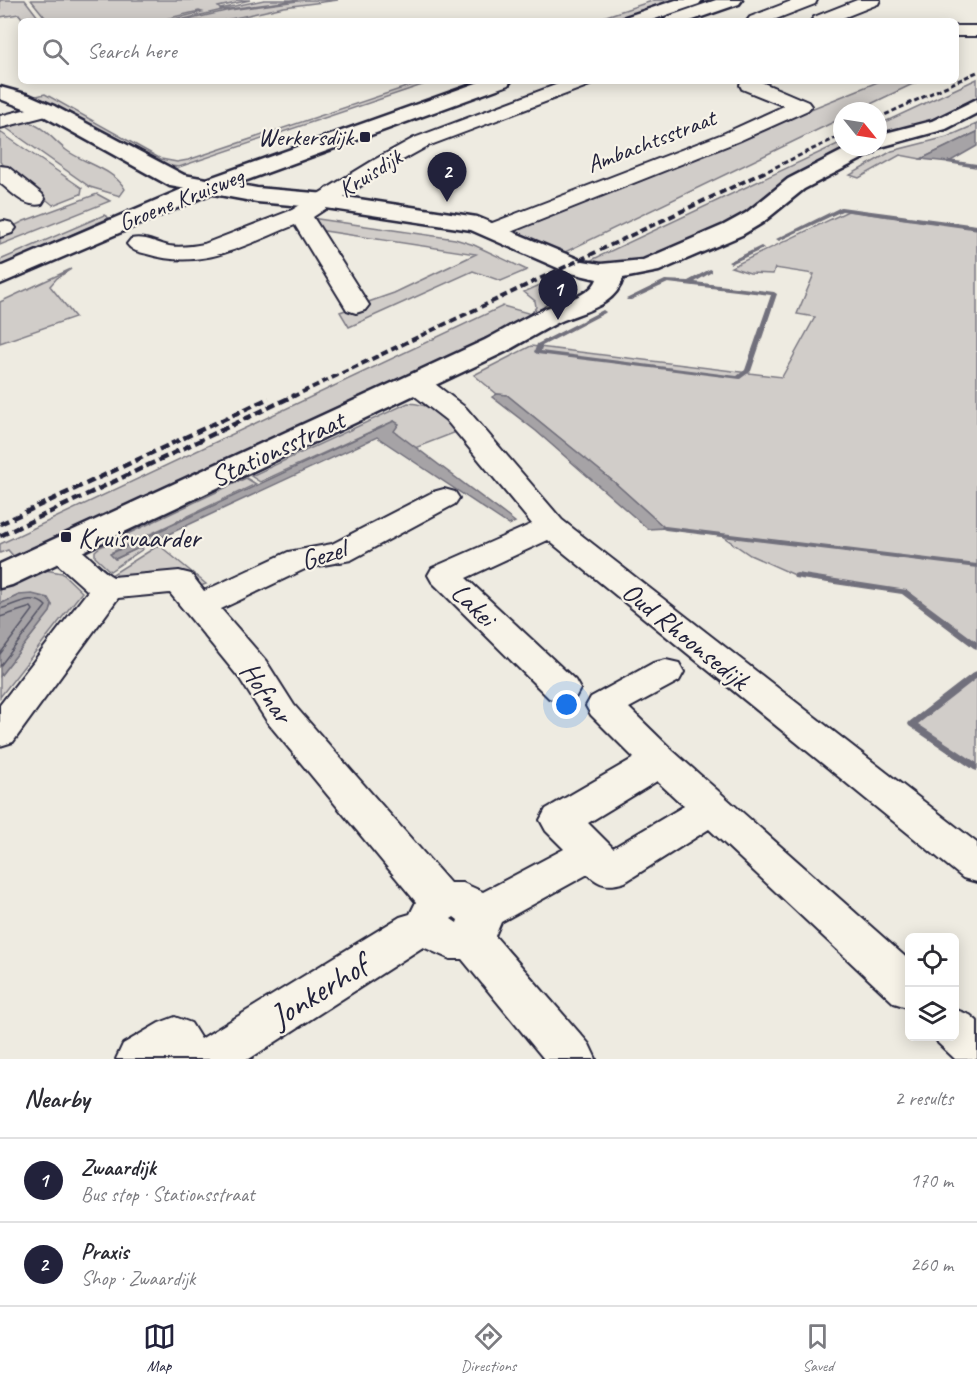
<!DOCTYPE html>
<html lang="en">
<head>
<meta charset="utf-8">
<style>
  :root { --surface:#fff; --page:#f7f7f7; --text:#2b2b33; --muted:#7c7c81; --line:#e1e1e2; --accent:#22223b }
  body { margin:0; font-family:Caveat,sans-serif; background:var(--page); color:var(--text) }
  .controls { position:absolute; right:18px; bottom:18px; display:grid; overflow:hidden; border-radius:9px; box-shadow:0 3px 15px #0003 }
  .controls button { width:54px; height:54px; display:grid; place-items:center; padding:0; border:0; border-bottom:2px solid var(--line); background:var(--surface); color:var(--text); font:30px sans-serif }
  .compass { position:absolute; left:833px; top:102px; width:54px; height:54px; border-radius:50%; background:var(--surface); box-shadow:0 3px 15px #0003; rotate:120deg }
  .you { position:absolute; left:567px; top:705px; width:21px; height:21px; margin:-15px; border:4px solid #fff; border-radius:50%; background:#1a73e8; box-shadow:0 0 0 9px #1a73e833 }
  .badge { display:grid; place-items:center; width:39px; height:39px; border-radius:50%; background:var(--accent); color:#fff; font-size:20px; font-weight:700 }
  .pin { position:absolute; translate:-50% -50px; filter:drop-shadow(0 2px 3px #0008) }
  .pin::after { content:''; position:absolute; top:32px; width:21px; height:18px; background:inherit; clip-path:polygon(0 0,100% 0,50% 100%) }
  .list { margin:0; padding:0; list-style:none }
  h2 { display:flex; justify-content:space-between; align-items:center; height:78px; margin:0; padding:0 24px; font-size:26px }
  h2 small { font-size:20px; font-weight:400; color:var(--muted) }
  .list li { display:grid; grid-template-columns:39px 1fr auto; gap:18px; align-items:center; box-sizing:border-box; height:84px; padding:0 24px; border-top:2px solid var(--line) }
  .list b { display:block; font-size:22px; white-space:nowrap }
  .list p { margin:0; font-size:20px; white-space:nowrap; color:var(--muted) }
  .list em { font-size:20px; font-style:normal; color:var(--muted) }
  .icon { flex:none; width:33px; height:33px; fill:none; stroke:currentColor; stroke-width:2; stroke-linecap:round; stroke-linejoin:round }
  .map { position:relative; flex:none; width:977px; height:1059px; overflow:hidden }
  .search { position:absolute; background:var(--surface); box-shadow:0 3px 15px #0003; left:18px; right:18px; top:18px; height:66px; display:flex; align-items:center; gap:15px; box-sizing:border-box; padding:0 21px; border-radius:9px; color:var(--muted); font-size:22px }
  .sheet { height:246px; background:var(--surface) }
  nav { display:flex; justify-content:space-around; align-items:center; box-sizing:border-box; height:84px; border-top:2px solid var(--line); background:var(--surface); font-size:16px; color:var(--muted) }
  nav a { display:grid; justify-items:center; gap:3px }
  nav .on { color:var(--accent) }
  .map>svg:first-child { display:block }
  .green { fill:#d1cdc9; stroke:#7a7882; stroke-width:1.5 }
  .water { fill:#a6a3a6; stroke:#716f7b; stroke-width:1.5 }
  .lines { fill:none; stroke-linecap:round; stroke-linejoin:round }
  .shore { stroke:#575666; stroke-width:1.5 }
  .stream { fill:#716f7b; fill-rule:evenodd }
  .minor-casing { stroke:#22223b; stroke-width:4 }
  .tertiary-casing { stroke:#22223b; stroke-width:5 }
  .primary-casing { stroke:#22223b; stroke-width:5 }
  .minor { fill:#f7f3e8; fill-rule:evenodd }
  .tertiary { fill:#f7f3e8; fill-rule:evenodd }
  .primary { fill:#f7f3e8; fill-rule:evenodd }
  .rail-far2 { stroke:#22223b; stroke-width:3; stroke-dasharray:5 3; stroke-linecap:butt }
  .rail-far1 { stroke:#22223b; stroke-width:4; stroke-dasharray:7 4; stroke-linecap:butt }
  .rail { stroke:#22223b; stroke-width:4.5; stroke-dasharray:9 4.5; stroke-linecap:butt }
  .poi-dot { fill:#22223b; stroke:#f7f3e8; stroke-width:2 }
  .labels { text-anchor:middle; stroke-width:4.5; stroke-linejoin:round; paint-order:stroke }
  .far-poi-label { font-size:24px; fill:#22223b; stroke:#f7f3e8; text-anchor:end }
  .far-street-label { font-size:24px; fill:#22223b; stroke:#f7f3e8 }
  .street-label { font-size:28px; fill:#22223b; stroke:#f7f3e8 }
  .poi-label { font-size:28px; fill:#22223b; stroke:#f7f3e8; text-anchor:start }
  .near-street-label { font-size:33px; fill:#22223b; stroke:#f7f3e8 }
</style>
</head>
<body>
<div class="map">
<svg width="977" height="1059" viewBox="0 0 977 1059">
  <rect width="100%" height="100%" fill="#eeebe1"/>
  <filter id="ink" filterUnits="userSpaceOnUse"><feTurbulence type="fractalNoise" baseFrequency=".0167" numOctaves="2"/><feDisplacementMap in="SourceGraphic" scale="12" xChannelSelector="R" yChannelSelector="G"/><feConvolveMatrix kernelMatrix="1 2 1 2 8 2 1 2 1" color-interpolation-filters="sRGB"/></filter>
  <g filter="url(#ink)">
    <path class="green" d="M 0,0 L 25,0 L 41,21 L 24,21 L 19,14 L 0,17 Z
      M 31,0 L 250,0 L 218,7 L 220,9 L 264,0 L 298,0 L 222,10 L 176,21 L 166,21 L 202,12 L 199,11 L 157,21 L 48,21 Z
      M 305,0 L 338,0 L 284,7 L 222,21 L 183,21 L 230,10 Z
      M 655,0 L 676,0 L 613,21 L 591,21 Z
      M 977,79 L 977,97 L 938,120 L 878,137 L 878,125 Z
      M 424,81 L 434,81 L 179,167 L 161,165 L 28,98 L 45,94 L 161,159 L 177,162 L 188,160 Z
      M 880,81 L 919,81 L 856,111 L 842,111 L 842,118 L 557,256 L 515,236 L 515,230 L 529,223 Z
      M 23,121 C 42,124 52,139 66,150 C 83,163 114,169 125,189 L 120,196 L 90,187 L 2,125 Z
      M 977,124 L 977,132 L 921,159 L 900,155 L 859,178 L 850,175 L 892,151 L 947,137 Z
      M 0,132 L 82,188 L 81,194 L 53,205 L 0,162 Z
      M 842,142 L 842,147 L 855,147 L 776,187 L 736,220 L 651,258 L 625,267 L 583,264 Z
      M 97,194 L 110,201 L 0,245 L 0,233 L 24,221 Z
      M 848,211 L 977,229 L 977,646 L 904,592 L 797,576 L 750,555 L 722,536 L 665,528 L 614,482 L 507,395 L 497,394 L 474,375 L 531,346 L 782,377 L 815,317 L 797,314 L 814,274 L 775,268 L 773,274 L 750,273 L 731,267 Z
      M 104,215 L 109,218 L 0,266 L 0,260 Z
      M 311,218 L 455,239 L 474,245 L 527,270 L 501,281 L 473,271 L 349,327 L 340,312 L 394,293 L 476,254 L 318,230 Z
      M 71,269 L 57,278 L 50,286 L 75,317 L 0,343 L 0,302 Z
      M 549,281 L 560,286 L 552,295 L 555,297 L 526,322 L 17,560 L 8,550 L 0,553 L 0,544 L 503,306 L 531,314 L 536,307 L 535,301 L 524,292 Z
      M 408,403 C 430,404 447,415 464,429 L 415,448 L 393,431 L 394,421 L 260,482 L 251,476 Z
      M 246,478 L 256,484 L 112,552 L 116,559 L 140,547 L 143,549 L 110,571 L 95,557 L 95,551 L 100,547 Z
      M 159,545 L 206,584 L 198,587 L 108,577 Z
      M 45,570 L 62,573 L 82,592 L 0,697 L 0,676 L 50,612 L 52,605 L 19,595 L 0,604 L 0,590 Z
      M 977,674 L 977,768 L 912,724 Z"/>
    <path class="water" d="M 977,132 L 977,146 L 949,162 L 921,159 Z
      M 497,394 L 507,395 L 614,482 L 665,528 L 648,529 L 536,431 L 492,397 Z
      M 394,421 L 399,424 L 394,431 L 515,522 L 509,525 L 377,437 L 115,559 L 110,554 Z
      M 32,594 L 48,598 L 52,605 L 50,612 L 0,676 L 0,604 L 19,595 Z"/>
    <g class="lines">
      <path class="shore" d="M 0,609 C 16,605 32,592 46,606 L 0,666
        M 0,617 L 31,607 L 33,610 L 0,654"/>
      <path class="stream" d="M 949,160 L 977,164 L 977,168 L 947,163 L 947,161 Z
        M 841,207 L 977,225 L 977,229 L 842,211 L 781,240 L 779,241 L 776,239 Z
        M 761,246 L 764,248 L 763,249 L 733,263 L 731,264 L 728,262 Z
        M 710,269 L 712,270 L 712,272 L 695,282 L 774,292 L 777,294 L 751,371 L 740,379 L 537,354 L 534,352 L 537,344 L 603,310 L 606,312 L 605,313 L 542,346 L 541,351 L 737,376 L 745,370 L 771,295 L 668,283 L 631,300 L 627,300 L 626,299 L 665,280 L 688,281 Z
        M 662,526 L 665,526 L 977,564 L 977,568 L 665,530 L 661,528 Z
        M 797,573 L 907,590 L 977,642 L 977,649 L 974,648 L 902,594 L 794,578 L 793,576 L 794,574 Z
        M 977,671 L 977,678 L 918,724 L 977,763 L 977,771 L 974,770 L 909,726 L 908,724 L 909,722 L 974,672 Z"/>
      <defs>
        <path id="minor" d="M 794,0 L 817,0 L 815,4 L 771,21 L 747,21 L 750,17 Z
          M 857,0 L 880,0 L 878,4 L 835,21 L 811,21 L 814,17 Z
          M 956,26 L 977,26 L 977,36 L 956,36 Z
          M 566,81 L 592,81 L 590,85 L 428,146 L 388,168 L 313,217 L 369,305 L 365,310 L 356,313 L 347,310 L 295,225 C 244,245 203,271 147,254 C 139,252 132,251 127,244 L 131,239 C 145,236 156,243 169,246 C 181,248 193,246 204,244 L 292,210 L 374,160 L 414,138 Z
          M 741,81 L 759,81 L 808,102 L 811,106 L 808,110 L 739,141 L 503,235 L 495,237 L 487,235 L 483,230 L 487,225 L 725,133 L 784,106 L 742,89 L 740,85 Z
          M 47,104 L 54,106 L 57,110 L 54,114 L 0,128 L 0,116 Z
          M 0,166 L 8,167 L 42,194 L 45,199 L 42,204 C 25,208 13,193 0,183 Z
          M 4,221 L 12,223 L 16,228 L 12,233 L 0,237 L 0,222 Z
          M 416,375 L 426,377 L 466,408 L 562,520 L 977,843 L 977,882 L 963,878 L 548,540 L 466,578 L 575,680 L 580,689 L 575,698 L 562,702 L 549,698 L 432,582 L 428,575 L 432,568 L 532,524 L 446,420 L 406,389 L 402,383 L 406,377 Z
          M 444,489 L 455,492 L 459,498 L 455,504 L 351,560 L 307,568 L 221,609 L 266,661 L 294,705 L 450,883 L 463,883 L 483,892 L 564,849 L 546,831 L 540,820 L 546,809 L 634,758 L 591,715 L 586,706 L 591,697 L 653,663 L 666,660 L 679,663 L 684,672 L 679,681 L 629,708 L 673,751 L 910,961 L 910,1008 L 894,1003 L 709,829 L 625,882 C 609,887 600,886 588,874 L 501,922 L 495,936 L 589,1044 L 596,1059 L 544,1059 L 462,959 L 450,959 L 423,947 L 249,1059 L 116,1059 L 123,1044 L 159,1023 L 175,1017 L 191,1023 L 201,1039 L 400,917 L 410,914 L 416,902 L 268,723 L 240,679 L 170,593 L 118,598 L 13,742 L 0,746 L 0,705 L 88,591 L 49,556 L 44,549 L 49,542 C 77,534 91,564 113,577 L 179,571 L 191,574 L 204,591 L 288,552 L 332,544 L 433,492 ZM 657,781 L 684,806 L 613,848 L 588,823 ZM 454,917 L 458,920 L 457,923 L 451,919 Z
          M 954,1009 L 970,1015 L 977,1021 L 977,1059 L 955,1059 L 938,1043 L 935,1036 L 954,1036 Z"/>
        <path id="tertiary" d="M 0,87 L 29,95 L 54,106 L 184,175 L 257,188 L 326,194 L 477,217 L 583,261 L 601,264 L 643,260 L 724,225 L 746,213 L 788,179 L 850,147 L 878,147 L 878,135 L 932,121 L 977,99 L 977,113 L 946,129 L 877,148 L 875,152 L 804,189 L 762,223 L 742,235 L 659,271 L 623,278 C 615,307 583,311 559,322 C 541,331 523,342 505,352 L 12,585 L 0,588 L 0,564 L 485,340 C 504,330 522,319 540,311 C 556,303 591,297 597,279 L 567,272 L 471,230 L 326,208 L 257,202 L 170,186 L 40,114 L 0,99 Z"/>
        <path id="primary" d="M 676,0 L 702,0 L 699,4 L 649,21 L 622,21 L 625,17 Z
          M 716,0 L 742,0 L 739,4 L 690,21 L 664,21 L 667,17 Z
          M 482,81 L 511,81 L 508,85 L 217,191 L 0,284 L 0,267 L 201,181 Z"/>
      </defs>
      <use href="#minor" class="minor-casing"/>
      <use href="#tertiary" class="tertiary-casing"/>
      <use href="#primary" class="primary-casing"/>
      <use href="#minor" class="minor"/>
      <use href="#tertiary" class="tertiary"/>
      <use href="#primary" class="primary"/>
      <path class="rail-far2" d="M 878,118 L 977,72
        M 761,174 L 842,135"/>
      <path class="rail-far1" d="M 292,397 L 764,172"/>
      <path class="rail" d="M 0,524 L 269,398
        M 0,536 L 295,395"/>
    </g>
  </g>
  <g class="poi-dot">
    <rect x="359" y="131" width="12" height="12" rx="3"/>
    <rect x="60" y="531" width="12" height="12" rx="3"/>
  </g>
  <g class="labels">
    <g class="far-poi-label">
      <text x="353" y="145">Werkersdijk</text>
    </g>
    <g class="far-street-label">
      <text transform="translate(651 141) rotate(-21)" y="8">Ambachtsstraat</text>
      <text transform="translate(370 173) rotate(-32)" y="8">Kruisdijk</text>
      <text transform="translate(181 199) rotate(-22)" y="8">Groene Kruisweg</text>
    </g>
    <g class="street-label">
      <text transform="translate(277 448) rotate(-25)" y="10">Stationsstraat</text>
      <text transform="translate(323 554) rotate(-17)" y="10">Gezel</text>
      <text transform="translate(474 604) rotate(44)" y="10">Lakei</text>
      <text transform="translate(686 635) rotate(39)" y="10">Oud Rhoonsedijk</text>
      <text transform="translate(267 692) rotate(54)" y="10">Hofnar</text>
    </g>
    <g class="poi-label">
      <text x="78" y="547">Kruisvaarder</text>
    </g>
    <g class="near-street-label">
      <text transform="translate(318 990) rotate(-32)" y="12">Jonkerhof</text>
    </g>
  </g>
</svg>
<div class="controls">
<button><svg class="icon" aria-label="locate" viewBox="0 0 24 24"><circle cx="12" cy="12" r="6"/><path d="M12 2v4M12 18v4M2 12h4M18 12h4"/></svg></button>
<button><svg class="icon" aria-label="layers" viewBox="0 0 24 24"><path d="M12 4l9 5-9 5-9-5zM3 14l9 5 9-5"/></svg></button>
</div>
<svg class="compass" viewBox="-18 -18 36 36"><path d="M0-13l5 13h-10z" fill="#e53935"/><path d="M0 13l5-13h-10z" fill="#7c7c81"/></svg>
<div class="you"></div>
<div class="pin badge" style="left:558px;top:320px">1</div>
<div class="pin badge" style="left:447px;top:202px">2</div>
<div class="search"><svg class="icon" aria-label="search" viewBox="0 0 24 24"><circle cx="10" cy="10" r="6"/><path d="M15 15l6 6"/></svg>Search here</div>
</div>
<section class="sheet">
<h2>Nearby<small>2 results</small></h2>
<ul class="list">
<li><span class="badge">1</span><div><b>Zwaardijk</b><p>Bus stop · Stationsstraat</p></div><em>170 m</em></li>
<li><span class="badge">2</span><div><b>Praxis</b><p>Shop · Zwaardijk</p></div><em>260 m</em></li>
</ul>
</section>
<nav>
<a class="on"><svg class="icon" aria-label="map" viewBox="0 0 24 24"><path d="M3 6l6-2 6 2 6-2v14l-6 2-6-2-6 2zM9 4v14M15 6v14"/></svg>Map</a>
<a><svg class="icon" aria-label="directions" viewBox="0 0 24 24"><path d="M12 3l9 9-9 9-9-9zM9 14v-3h6M13 9l2 2-2 2"/></svg>Directions</a>
<a><svg class="icon" aria-label="saved" viewBox="0 0 24 24"><path d="M7 4h10v16l-5-4-5 4z"/></svg>Saved</a>
</nav>
</body>
</html>
